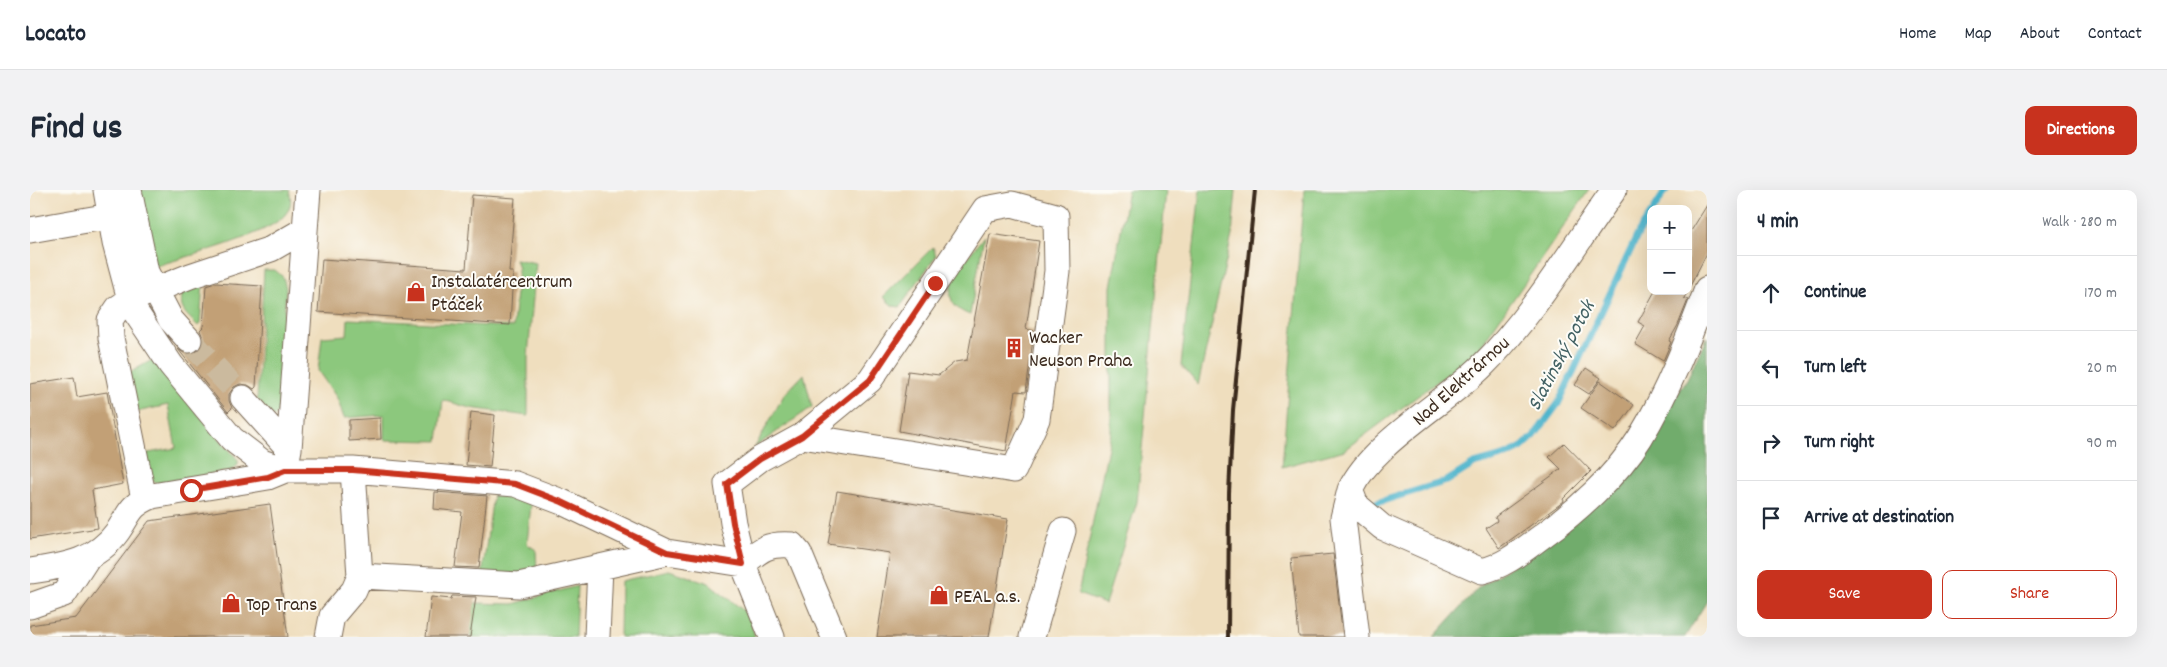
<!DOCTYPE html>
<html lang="en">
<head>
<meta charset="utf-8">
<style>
  :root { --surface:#fff; --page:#f2f2f3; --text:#1f2937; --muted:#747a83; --line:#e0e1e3; --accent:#c8321e }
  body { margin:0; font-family:Dekko,sans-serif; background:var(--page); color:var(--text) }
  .controls { position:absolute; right:15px; top:15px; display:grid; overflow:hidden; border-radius:10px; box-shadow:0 5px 20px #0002 }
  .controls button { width:45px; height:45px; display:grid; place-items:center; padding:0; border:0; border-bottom:1px solid var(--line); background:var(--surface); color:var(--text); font:25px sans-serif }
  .stop { position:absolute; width:15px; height:15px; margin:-11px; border:4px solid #c8321e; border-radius:50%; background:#fff }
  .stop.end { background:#c8321e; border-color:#fff; box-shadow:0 1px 5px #0008 }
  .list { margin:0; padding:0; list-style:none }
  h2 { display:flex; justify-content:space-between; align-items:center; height:65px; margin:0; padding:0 20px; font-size:21px }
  h2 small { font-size:16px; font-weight:400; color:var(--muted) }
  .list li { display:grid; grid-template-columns:32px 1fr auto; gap:15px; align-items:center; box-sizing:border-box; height:75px; padding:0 20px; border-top:1px solid var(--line) }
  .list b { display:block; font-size:19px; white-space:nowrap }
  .list em { font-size:16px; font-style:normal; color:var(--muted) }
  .actions { display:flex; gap:10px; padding:15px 20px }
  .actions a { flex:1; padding:11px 0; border:1px solid var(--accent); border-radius:10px; text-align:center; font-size:18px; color:var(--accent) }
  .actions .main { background:var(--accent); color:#fff }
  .icon { flex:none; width:28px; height:28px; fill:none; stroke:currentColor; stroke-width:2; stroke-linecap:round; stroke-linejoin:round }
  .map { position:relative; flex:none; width:1677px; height:447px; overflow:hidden; border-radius:10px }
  header { display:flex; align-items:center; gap:30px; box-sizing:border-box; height:70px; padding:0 25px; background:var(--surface); border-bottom:1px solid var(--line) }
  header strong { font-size:24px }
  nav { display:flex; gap:28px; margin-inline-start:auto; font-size:18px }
  .intro { display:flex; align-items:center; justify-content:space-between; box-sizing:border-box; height:120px; padding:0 30px }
  h1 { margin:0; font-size:35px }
  .button { padding:12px 22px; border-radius:10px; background:var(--accent); color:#fff; font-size:18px; font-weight:700 }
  main { display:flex; gap:30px; padding:0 30px }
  aside { flex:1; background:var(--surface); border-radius:10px; box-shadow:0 5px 20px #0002 }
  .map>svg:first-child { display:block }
  .green { fill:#8cc87d; stroke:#64794e }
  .forest { fill:#71ac6c; stroke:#566b45 }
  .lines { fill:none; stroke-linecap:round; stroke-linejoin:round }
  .stream { stroke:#4cb3cb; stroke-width:7 }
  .building { fill:#c2a076 }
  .minor-tunnel { stroke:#cbba9e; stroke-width:25; stroke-dasharray:25 12; stroke-linecap:butt }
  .minor-casing { stroke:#7a6956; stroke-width:27 }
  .minor { stroke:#fff; stroke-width:25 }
  .rail { stroke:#3b2a1e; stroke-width:4 }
  .route { stroke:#c8321e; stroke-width:6 }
  .labels { text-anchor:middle; stroke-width:4; stroke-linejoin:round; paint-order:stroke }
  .poi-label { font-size:20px; fill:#3b2a1e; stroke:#fdfcf7; text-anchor:start }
  .street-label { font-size:20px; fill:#3b2a1e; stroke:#fdfcf7 }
  .water-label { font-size:21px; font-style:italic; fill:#426163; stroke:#fdfcf7 }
</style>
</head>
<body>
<header>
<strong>Locato</strong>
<nav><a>Home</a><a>Map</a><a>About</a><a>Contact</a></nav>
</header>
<div class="intro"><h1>Find us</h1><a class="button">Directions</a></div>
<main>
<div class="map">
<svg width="1677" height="447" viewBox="0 0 1677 447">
  <rect width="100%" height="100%" fill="#fdfcf7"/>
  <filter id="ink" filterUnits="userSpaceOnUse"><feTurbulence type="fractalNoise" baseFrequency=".02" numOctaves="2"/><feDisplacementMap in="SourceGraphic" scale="10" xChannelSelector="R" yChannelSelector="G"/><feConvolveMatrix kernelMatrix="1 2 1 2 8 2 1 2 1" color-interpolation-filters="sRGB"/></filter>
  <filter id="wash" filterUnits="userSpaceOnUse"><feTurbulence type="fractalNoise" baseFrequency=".0096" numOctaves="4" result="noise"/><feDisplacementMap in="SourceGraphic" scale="20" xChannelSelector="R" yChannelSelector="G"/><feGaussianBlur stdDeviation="1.12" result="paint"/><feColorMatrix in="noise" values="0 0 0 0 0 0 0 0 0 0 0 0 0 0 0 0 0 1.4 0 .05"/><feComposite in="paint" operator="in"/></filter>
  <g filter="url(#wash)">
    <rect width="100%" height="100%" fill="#efdebe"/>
    <path class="green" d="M 110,0 L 259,0 C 261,7 262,15 257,22 C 244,45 150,68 123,77 Z
      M 1098,0 L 1136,0 L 1107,312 L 1075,414 L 1048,404 L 1081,243 L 1081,97 Z
      M 1170,0 L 1206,0 L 1202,45 L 1168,195 L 1151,175 Z
      M 1274,0 L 1559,0 L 1446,163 L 1315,260 L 1252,277 Z
      M 954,46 L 940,125 C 896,109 938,68 954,46 Z
      M 903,57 L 906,66 L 870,117 L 863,116 L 853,107 Z
      M 485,69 L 506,73 L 498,166 L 498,226 L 440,218 L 413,210 L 408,251 L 354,250 L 354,225 L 314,228 L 307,208 L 288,181 L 292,147 L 317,145 L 318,129 L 483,137 L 488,78 Z
      M 234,80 L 245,80 L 253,87 L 256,98 L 248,223 L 243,227 L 227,209 Z
      M 173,94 L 170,134 L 168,136 C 157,125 147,119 153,102 Z
      M 122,170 L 208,270 L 208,275 L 201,281 L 126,293 L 119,289 L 113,264 L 146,258 L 138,215 L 106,222 L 99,183 Z
      M 774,184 L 782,217 L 725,257 L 754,205 Z
      M 463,305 L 482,307 L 501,314 L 497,354 L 506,360 L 507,382 L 452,386 Z
      M 639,380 L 679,393 L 719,425 L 725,447 L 590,447 L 591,391 Z
      M 547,396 L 545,447 L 440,447 L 443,413 L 483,414 Z"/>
    <path class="forest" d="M 1677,146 L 1677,411 L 1655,447 L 1404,447 L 1448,398 L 1507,359 L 1638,218 L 1657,189 Z"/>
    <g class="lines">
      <path class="stream" d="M 1624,19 L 1636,0
        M 1346,313 L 1417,291 L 1444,274 L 1476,265 L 1491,258 L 1504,246 L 1528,214 L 1609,42 L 1621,24"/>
    </g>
    <g id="blocks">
      <path class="building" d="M 442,5 L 485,8 L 479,82 L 483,82 L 480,135 L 288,122 L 292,69 L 436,79 Z
        M 1677,15 L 1677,63 L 1658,100 L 1658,46 Z
        M 960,44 L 1009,51 L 996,139 L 1004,141 L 996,202 L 986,201 L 976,261 L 869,241 L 878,181 L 909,185 L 925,172 L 937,170 Z
        M 185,93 L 232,96 L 226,197 L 224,199 L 218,195 L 210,194 L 204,197 L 199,204 L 199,211 L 202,218 L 198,222 L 148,159 L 154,163 L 162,164 L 168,161 L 172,155 L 173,148 L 170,140 L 173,137 L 176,96 Z
        M 1625,101 L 1658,101 L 1654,108 L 1658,110 L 1648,135 L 1639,151 L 1641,152 L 1633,171 L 1605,154 L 1615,136 L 1608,132 Z
        M 1556,178 L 1571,188 L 1559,204 L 1545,195 Z
        M 44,187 L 47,207 L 77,202 L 93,294 L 62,300 L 68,338 L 0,349 L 0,194 Z
        M 1570,191 L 1604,215 L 1585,241 L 1551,218 Z
        M 441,222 L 465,225 L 460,277 L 436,275 Z
        M 350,228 L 351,249 L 319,251 L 319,230 Z
        M 1534,253 L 1561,281 L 1533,309 L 1534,311 L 1529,315 L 1469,358 L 1456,338 L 1467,331 L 1465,327 L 1531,279 L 1519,267 Z
        M 807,301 L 978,329 L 959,447 L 847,447 L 860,363 L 798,354 Z
        M 405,302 L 457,306 L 449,378 L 425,377 L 432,322 L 404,319 Z
        M 240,314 L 258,447 L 0,447 L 0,435 L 46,428 L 119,331 Z
        M 1303,364 L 1313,447 L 1269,447 L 1261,368 Z
        M 422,406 L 446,407 L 440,447 L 396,447 L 401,407 L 421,409 Z"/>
    </g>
  </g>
  <g filter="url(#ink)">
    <use href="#blocks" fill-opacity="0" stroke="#7a6956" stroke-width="1"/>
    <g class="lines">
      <path class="minor-tunnel" d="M 159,150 L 213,208"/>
      <defs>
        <path id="minor" d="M 76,0 L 85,53 L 102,117 L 141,175 L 202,249 L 232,272 L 255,280
          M 99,0 L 116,82 L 141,130 L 159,150
          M 278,0 L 259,259 L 255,280 L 323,280 L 485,294 L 532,312 L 637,362 L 713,374 L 742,447
          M 1584,0 C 1543,57 1502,127 1452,176 C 1414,214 1343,252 1320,300 L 1326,315 L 1352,337 L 1452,381 C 1474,376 1492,361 1511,347 C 1546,322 1587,285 1610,248 C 1638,202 1658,150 1677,99
          M 0,40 L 80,26
          M 213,208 L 259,259
          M 772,246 L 984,280 L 1007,229 L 1027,81 L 1026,26 L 982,14 L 955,19 L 840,190 L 772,246 L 730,269 L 697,294 L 703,333 L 713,374 C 731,359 738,353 762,355 L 769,363 L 804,447
          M 1320,300 L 1313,328 L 1327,447
          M 114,309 L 81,148 L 80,130 L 88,118 L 100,110 L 160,86 L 241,59 L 274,40
          M 0,381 C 35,376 66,372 88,341 C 101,322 99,316 122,306 L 238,287 L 255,280
          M 330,386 L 489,395 L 637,362
          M 0,416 L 34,404 L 58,367
          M 298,447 L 302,426 L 324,400 L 330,386 L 323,280
          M 567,447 L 570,377
          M 1002,447 L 1033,341"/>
      </defs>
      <use href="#minor" class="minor-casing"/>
      <use href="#minor" class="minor"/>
      <path class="rail" d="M 1198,447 L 1199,303 L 1203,220 L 1225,0
        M 1675,447 L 1677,445"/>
    </g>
  </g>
  <g class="lines" filter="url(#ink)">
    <path class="route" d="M 161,300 L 238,287 L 255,280 L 323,280 L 485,294 L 532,312 L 637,362 L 713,374 L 703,333 L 697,294 L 730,269 L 772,246 L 840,190 L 905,93"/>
  </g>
  <defs>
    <symbol id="shop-bare" viewBox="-9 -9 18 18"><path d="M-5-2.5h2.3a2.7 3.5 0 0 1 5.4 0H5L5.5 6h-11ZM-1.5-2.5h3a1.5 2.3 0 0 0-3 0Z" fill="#c8321e" stroke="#fdfcf7" stroke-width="2.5" paint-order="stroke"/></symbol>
    <symbol id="building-bare" viewBox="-9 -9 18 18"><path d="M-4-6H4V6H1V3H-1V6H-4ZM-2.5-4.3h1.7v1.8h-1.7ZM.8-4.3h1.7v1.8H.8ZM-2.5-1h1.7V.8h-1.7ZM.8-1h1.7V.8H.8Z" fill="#c8321e" stroke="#fdfcf7" stroke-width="2.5" paint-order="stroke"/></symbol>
  </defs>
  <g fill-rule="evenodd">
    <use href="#shop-bare" x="372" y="88" width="28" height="28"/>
    <use href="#building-bare" x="970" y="144" width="28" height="28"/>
    <use href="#shop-bare" x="895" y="391" width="28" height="28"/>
    <use href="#shop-bare" x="187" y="399" width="28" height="28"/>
  </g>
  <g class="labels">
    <g class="poi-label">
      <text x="401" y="97">Instalatércentrum<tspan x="401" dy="23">Ptáček</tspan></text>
      <text x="999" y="153">Wacker<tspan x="999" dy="23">Neuson Praha</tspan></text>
      <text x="924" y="412">PEAL a.s.</text>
      <text x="216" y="420">Top Trans</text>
    </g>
    <g class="street-label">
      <text transform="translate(1430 190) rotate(-42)" y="7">Nad Elektrárnou</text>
    </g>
    <g class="water-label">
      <text transform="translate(1530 165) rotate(-62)" y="7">Slatinský potok</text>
    </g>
  </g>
</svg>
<div class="controls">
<button>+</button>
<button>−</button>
</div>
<div class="stop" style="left:161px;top:300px"></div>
<div class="stop end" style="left:905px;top:93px"></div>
</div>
<aside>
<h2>4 min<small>Walk · 280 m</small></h2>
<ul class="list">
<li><svg class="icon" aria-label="ahead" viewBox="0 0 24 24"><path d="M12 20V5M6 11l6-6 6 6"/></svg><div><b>Continue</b></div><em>170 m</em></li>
<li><svg class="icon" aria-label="left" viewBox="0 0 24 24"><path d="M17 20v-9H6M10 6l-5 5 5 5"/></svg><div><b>Turn left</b></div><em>20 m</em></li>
<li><svg class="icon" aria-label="right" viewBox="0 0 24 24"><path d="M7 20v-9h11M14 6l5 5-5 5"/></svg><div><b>Turn right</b></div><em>90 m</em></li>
<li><svg class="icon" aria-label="arrive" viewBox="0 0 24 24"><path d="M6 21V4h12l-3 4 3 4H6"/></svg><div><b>Arrive at destination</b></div></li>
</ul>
<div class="actions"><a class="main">Save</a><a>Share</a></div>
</aside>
</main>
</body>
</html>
